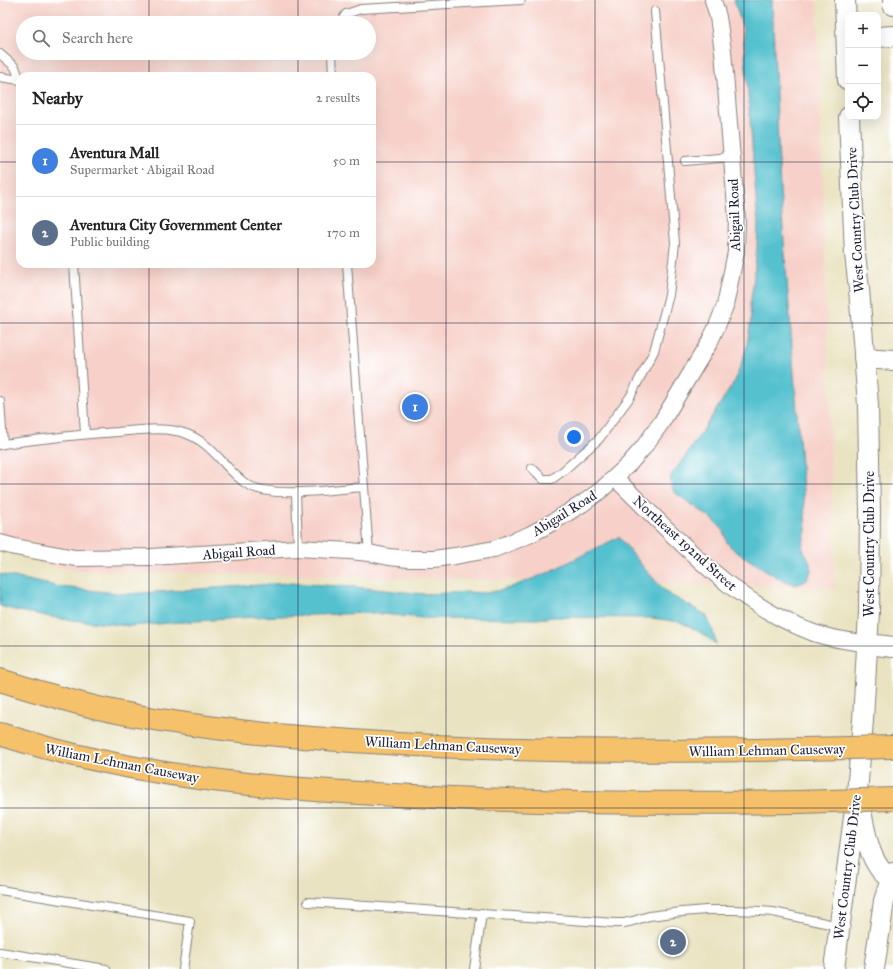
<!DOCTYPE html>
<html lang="en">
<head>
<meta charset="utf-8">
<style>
  :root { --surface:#fff; --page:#f2f2f2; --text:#222; --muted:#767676; --line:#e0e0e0; --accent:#c8321e }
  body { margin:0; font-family:"IM FELL Great Primer",serif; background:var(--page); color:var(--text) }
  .controls { position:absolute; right:12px; top:12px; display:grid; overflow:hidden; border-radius:8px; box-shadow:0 4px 16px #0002 }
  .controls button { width:36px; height:36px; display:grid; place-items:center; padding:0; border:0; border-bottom:1px solid var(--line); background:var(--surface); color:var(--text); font:20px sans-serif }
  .you { position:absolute; left:574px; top:437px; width:14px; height:14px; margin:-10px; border:3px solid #fff; border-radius:50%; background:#1a73e8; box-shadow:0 0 0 6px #1a73e833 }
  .badge { display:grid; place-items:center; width:26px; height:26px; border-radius:50%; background:var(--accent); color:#fff; font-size:13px; font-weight:700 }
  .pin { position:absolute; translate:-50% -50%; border:2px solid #fff; box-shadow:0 1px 4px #0006 }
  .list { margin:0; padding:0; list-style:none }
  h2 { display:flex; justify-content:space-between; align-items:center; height:52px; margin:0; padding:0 16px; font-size:17px }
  h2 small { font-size:13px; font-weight:400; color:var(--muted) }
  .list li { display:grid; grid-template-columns:26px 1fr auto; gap:12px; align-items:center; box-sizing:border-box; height:72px; padding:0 16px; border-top:1px solid var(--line) }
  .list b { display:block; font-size:15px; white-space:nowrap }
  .list p { margin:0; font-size:13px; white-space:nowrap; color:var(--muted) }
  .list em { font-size:13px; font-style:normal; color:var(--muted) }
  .icon { flex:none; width:22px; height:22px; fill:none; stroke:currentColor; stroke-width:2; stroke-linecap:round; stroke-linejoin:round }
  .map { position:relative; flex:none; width:893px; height:969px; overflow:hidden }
  .search { position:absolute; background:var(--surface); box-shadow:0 4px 16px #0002; left:16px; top:16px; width:360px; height:44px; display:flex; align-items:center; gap:10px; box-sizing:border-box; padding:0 14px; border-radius:22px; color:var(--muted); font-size:15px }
  .panel { position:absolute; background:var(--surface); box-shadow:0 4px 16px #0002; left:16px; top:72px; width:360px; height:196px; border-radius:12px }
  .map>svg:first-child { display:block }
  .built { fill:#f7d1c9; fill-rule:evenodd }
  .water { fill:#55c1cf; stroke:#3c7285 }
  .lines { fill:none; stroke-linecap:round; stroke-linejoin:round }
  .service-casing { stroke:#86827e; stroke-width:10 }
  .minor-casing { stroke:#86827e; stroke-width:18 }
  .tertiary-casing { stroke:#86827e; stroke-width:22 }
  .motorway-casing { stroke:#86827e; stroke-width:24 }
  .service { stroke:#fff; stroke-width:8 }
  .minor { stroke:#fff; stroke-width:16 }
  .tertiary { stroke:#fff; stroke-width:20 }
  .motorway { stroke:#f5c16b; stroke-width:22 }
  .motorway-bridge-casing { stroke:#86827e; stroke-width:24; stroke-linecap:butt }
  .motorway-bridge { stroke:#f5c16b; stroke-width:22 }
  .grid { fill:none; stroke:#22223b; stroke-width:1; stroke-opacity:0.55 }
  .labels { text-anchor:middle; stroke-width:3.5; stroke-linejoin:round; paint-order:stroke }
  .street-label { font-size:14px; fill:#22223b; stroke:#fff }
</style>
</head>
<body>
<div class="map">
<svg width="893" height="969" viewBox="0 0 893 969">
  <rect width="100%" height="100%" fill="#fff"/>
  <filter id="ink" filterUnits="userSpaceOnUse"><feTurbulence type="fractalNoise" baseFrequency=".025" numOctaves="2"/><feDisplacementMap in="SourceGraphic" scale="8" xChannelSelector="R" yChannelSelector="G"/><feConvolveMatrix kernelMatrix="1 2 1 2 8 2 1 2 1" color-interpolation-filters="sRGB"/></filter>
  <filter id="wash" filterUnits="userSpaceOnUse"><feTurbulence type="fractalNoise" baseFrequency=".012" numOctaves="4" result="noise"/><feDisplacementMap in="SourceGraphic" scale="16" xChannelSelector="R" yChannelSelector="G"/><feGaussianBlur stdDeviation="0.9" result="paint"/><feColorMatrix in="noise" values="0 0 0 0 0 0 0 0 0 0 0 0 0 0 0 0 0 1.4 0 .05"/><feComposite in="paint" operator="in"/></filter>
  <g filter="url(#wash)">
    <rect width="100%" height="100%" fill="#eae3c1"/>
    <path class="built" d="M 0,0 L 817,0 L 835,588 L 70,570 L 0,550 ZM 23,23 L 369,23 L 369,53 L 23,53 ZM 20,76 L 372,76 L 372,264 L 20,264 Z"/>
    <path class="water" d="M 734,0 L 772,0 L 780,189 L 806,530 L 802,547 L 808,558 L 812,569 L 807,579 L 802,583 L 795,585 L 777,577 L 735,551 L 727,543 L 724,531 L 711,518 L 674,492 L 670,482 L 672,474 L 685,457 L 707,424 L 735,381 L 746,350 L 751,319 L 750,306 L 753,285 L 757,247 L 758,224 L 743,29 Z
      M 619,537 L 644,568 L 667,593 L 706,615 L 712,628 L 716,644 L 698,631 L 680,622 L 652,618 L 553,617 L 537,619 L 422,618 L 373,613 L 251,617 L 130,626 L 63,619 L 14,610 L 0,606 L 0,574 L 60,587 L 126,594 L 288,583 L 355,587 L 424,594 L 468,592 L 487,593 L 509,588 L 547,573 Z"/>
  </g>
  <g filter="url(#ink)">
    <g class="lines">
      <defs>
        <path id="service" d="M 340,23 L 346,14 L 361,9 L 521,0
          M 332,53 L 333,76
          M 0,54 L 15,67 L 20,80
          M 0,77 L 20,80
          M 685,161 L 731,157
          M 74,264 L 85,434
          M 347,264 L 369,553
          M 0,401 L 3,444 L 0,445
          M 3,444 C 41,439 80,434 118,432 C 141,430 165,426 187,434 C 213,444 224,468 245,483 C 268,500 335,489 364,487
          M 532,468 L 543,479 L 552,479 L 563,471 L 599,439 L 630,397 L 654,351 L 669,295 L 675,243 L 655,11
          M 296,493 L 298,548
          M 0,890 L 190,921 L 183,969
          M 308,902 L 615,923 L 624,923 L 633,921 L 649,916 L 682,912 L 706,910 L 732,910 L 760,911 L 773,912 L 839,926
          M 0,952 L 106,969
          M 474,969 L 482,913"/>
        <path id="minor" d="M 615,478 C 676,537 732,603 814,633 C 831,639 850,641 868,644
          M 0,543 L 15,547 L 75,558 L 151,557 L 298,548 L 350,551 L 369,553 L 389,557 L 409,559 L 434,559 L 455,556 L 494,549 L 529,535 L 546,526 L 582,504 L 600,491 L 629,464 L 643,448 L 661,423 L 709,343 L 717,326 L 725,306 L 736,252 L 737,219 L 723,51 L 718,17 L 713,0"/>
        <path id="tertiary" d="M 845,0 L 848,80
          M 893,0 L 893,5
          M 878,37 L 893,36
          M 864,358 L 893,360
          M 868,644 L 893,647
          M 860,806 C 865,830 869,868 893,880
          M 834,969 L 857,794 L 863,720 L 869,612 L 870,512 L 868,405 L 859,289 L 855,254 L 849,117
          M 874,969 L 884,901 L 893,873"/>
        <path id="motorway" d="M 0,680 C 32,690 65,700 98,708 C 203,731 310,739 417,745 C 546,752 675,752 804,749
          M 0,734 C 129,776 260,788 395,795 C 529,803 664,804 799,802"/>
      </defs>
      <use href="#service" class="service-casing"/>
      <use href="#minor" class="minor-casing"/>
      <use href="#tertiary" class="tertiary-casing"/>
      <use href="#motorway" class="motorway-casing"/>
      <use href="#service" class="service"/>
      <use href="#minor" class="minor"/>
      <use href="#tertiary" class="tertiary"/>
      <use href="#motorway" class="motorway"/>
      <defs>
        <path id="motorway-bridge" d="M 804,749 L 893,747
          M 799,802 L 893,799"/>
      </defs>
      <use href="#motorway-bridge" class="motorway-bridge-casing"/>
      <use href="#motorway-bridge" class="motorway-bridge"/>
    </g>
  </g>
  <path class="grid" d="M 149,0 L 149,23M 298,0 L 298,23M 446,0 L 446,969M 595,0 L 595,969M 744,0 L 744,969M 149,53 L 149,76M 298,53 L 298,76M 0,162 L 20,162M 372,162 L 893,162M 149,264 L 149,969M 298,264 L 298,969M 0,323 L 893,323M 0,484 L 893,484M 0,646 L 893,646M 0,808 L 893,808"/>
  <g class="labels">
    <g class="street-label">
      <text transform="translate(734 215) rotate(-92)" y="5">Abigail Road</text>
      <text transform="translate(855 220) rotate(-93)" y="5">West Country Club Drive</text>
      <text transform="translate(564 513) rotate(-32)" y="5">Abigail Road</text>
      <text transform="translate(685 543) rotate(42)" y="5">Northeast 192nd Street</text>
      <text transform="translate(869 544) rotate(-90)" y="5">West Country Club Drive</text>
      <text transform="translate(239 552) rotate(-4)" y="5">Abigail Road</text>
      <text transform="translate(443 745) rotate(3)" y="5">William Lehman Causeway</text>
      <text transform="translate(767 750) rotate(-1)" y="5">William Lehman Causeway</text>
      <text transform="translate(122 763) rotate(11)" y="5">William Lehman Causeway</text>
      <text transform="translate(847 867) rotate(-83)" y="5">West Country Club Drive</text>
    </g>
  </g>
</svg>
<div class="controls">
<button>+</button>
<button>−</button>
<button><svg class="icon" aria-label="locate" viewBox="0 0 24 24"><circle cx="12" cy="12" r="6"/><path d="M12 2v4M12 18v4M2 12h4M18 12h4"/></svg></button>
</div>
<div class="you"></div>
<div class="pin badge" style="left:415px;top:407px;background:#3f7fe0">1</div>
<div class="pin badge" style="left:673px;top:942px;background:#5c6f8a">2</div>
<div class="search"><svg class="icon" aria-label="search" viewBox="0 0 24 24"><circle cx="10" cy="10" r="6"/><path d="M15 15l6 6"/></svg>Search here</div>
<section class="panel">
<h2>Nearby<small>2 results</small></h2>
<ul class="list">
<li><span class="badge" style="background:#3f7fe0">1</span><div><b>Aventura Mall</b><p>Supermarket · Abigail Road</p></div><em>50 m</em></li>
<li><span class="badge" style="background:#5c6f8a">2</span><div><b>Aventura City Government Center</b><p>Public building</p></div><em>170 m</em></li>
</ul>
</section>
</div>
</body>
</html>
